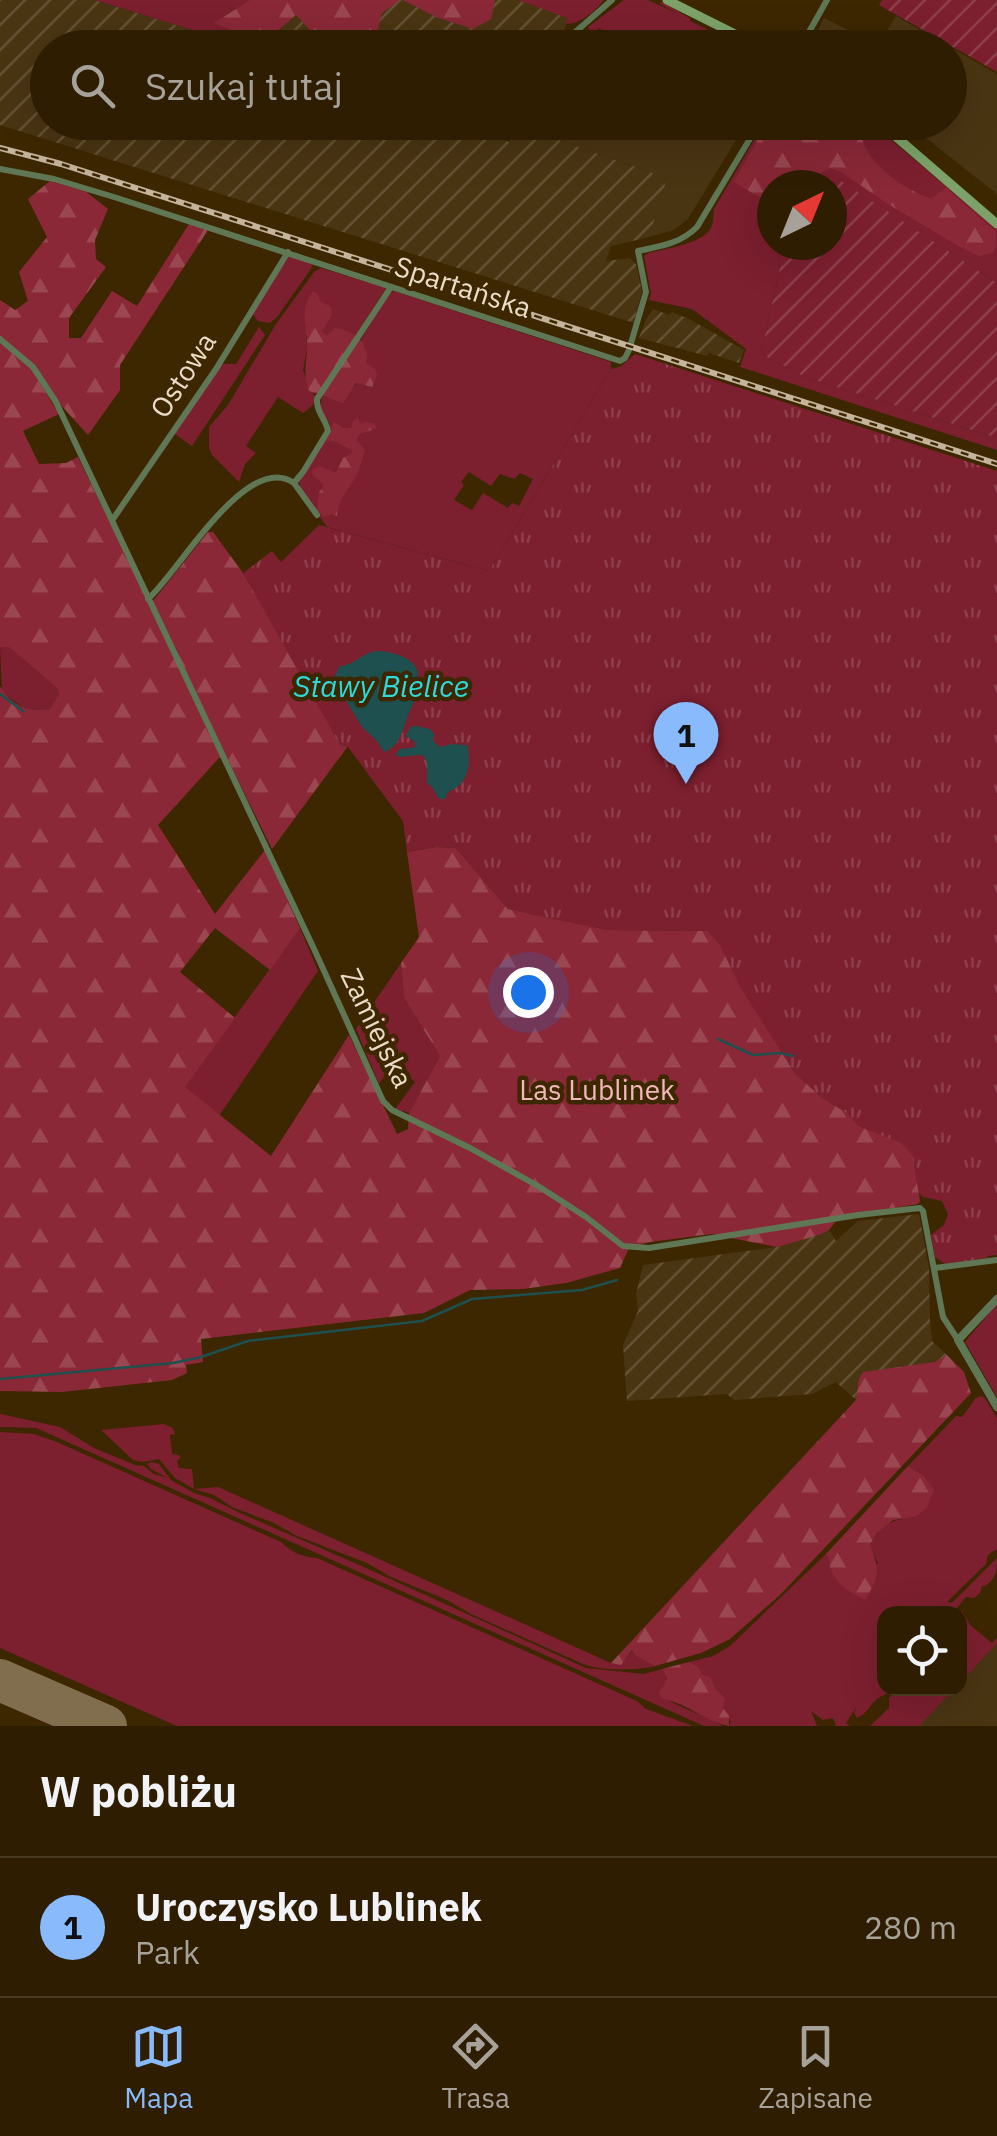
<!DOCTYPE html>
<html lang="pl">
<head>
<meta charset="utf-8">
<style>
  :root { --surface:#2e1d00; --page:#36260a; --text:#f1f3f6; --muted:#a7a299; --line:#493b22; --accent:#89bafc }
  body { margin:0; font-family:"IBM Plex Sans",sans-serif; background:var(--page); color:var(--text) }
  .controls { position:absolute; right:30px; bottom:30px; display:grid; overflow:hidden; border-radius:20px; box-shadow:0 10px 40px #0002 }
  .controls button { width:90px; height:90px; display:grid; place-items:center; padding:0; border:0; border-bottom:2px solid var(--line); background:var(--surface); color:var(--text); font:50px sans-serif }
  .compass { position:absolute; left:757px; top:170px; width:90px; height:90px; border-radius:50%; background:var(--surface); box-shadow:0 10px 40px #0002; rotate:43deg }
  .you { position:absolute; left:528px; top:992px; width:35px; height:35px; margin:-25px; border:8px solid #fff; border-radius:50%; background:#1a73e8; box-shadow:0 0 0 15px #1a73e833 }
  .badge { display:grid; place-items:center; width:65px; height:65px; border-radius:50%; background:var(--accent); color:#111; font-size:32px; font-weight:700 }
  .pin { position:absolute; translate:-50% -82px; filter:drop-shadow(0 2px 5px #0008) }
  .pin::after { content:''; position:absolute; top:52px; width:35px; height:30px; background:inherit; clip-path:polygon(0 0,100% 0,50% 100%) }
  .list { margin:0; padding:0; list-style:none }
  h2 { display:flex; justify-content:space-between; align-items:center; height:130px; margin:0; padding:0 40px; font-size:42px }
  h2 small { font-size:32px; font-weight:400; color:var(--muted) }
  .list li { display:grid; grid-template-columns:65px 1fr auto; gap:30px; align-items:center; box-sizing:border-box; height:140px; padding:0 40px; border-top:2px solid var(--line) }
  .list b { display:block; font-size:38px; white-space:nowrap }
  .list p { margin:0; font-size:32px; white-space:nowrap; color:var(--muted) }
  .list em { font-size:32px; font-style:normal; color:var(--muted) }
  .icon { flex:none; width:55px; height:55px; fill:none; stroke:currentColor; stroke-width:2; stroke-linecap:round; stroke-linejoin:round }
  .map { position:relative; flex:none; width:997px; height:1726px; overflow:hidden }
  .search { position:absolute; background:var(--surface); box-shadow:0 10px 40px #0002; left:30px; right:30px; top:30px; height:110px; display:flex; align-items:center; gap:25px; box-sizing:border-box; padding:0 35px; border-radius:55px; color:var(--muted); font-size:38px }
  .sheet { height:270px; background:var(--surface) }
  nav { display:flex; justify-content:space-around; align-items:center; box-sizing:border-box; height:140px; border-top:2px solid var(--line); background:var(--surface); font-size:28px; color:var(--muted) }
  nav a { display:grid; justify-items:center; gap:5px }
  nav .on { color:var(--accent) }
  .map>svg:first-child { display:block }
  .built { fill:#4a3513 }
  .industrial { fill:url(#industrial-furrows) }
  .grass { fill:#7c1f2f; fill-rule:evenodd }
  .forest { fill:url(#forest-firs) }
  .park { fill:url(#park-tufts) }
  .garden { fill:url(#garden-furrows) }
  .water { fill:#1e5050 }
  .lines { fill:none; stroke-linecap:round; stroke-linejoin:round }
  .stream { stroke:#1e5050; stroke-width:2.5 }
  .runway { stroke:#816e4e; stroke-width:42 }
  .minor { stroke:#5f7754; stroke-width:6 }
  .tertiary { stroke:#5f7754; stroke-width:8 }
  .secondary { stroke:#7ca269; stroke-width:9 }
  .rail-casing { stroke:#c5b49c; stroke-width:6 }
  .rail { stroke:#3d2700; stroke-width:2.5; stroke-dasharray:8; stroke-linecap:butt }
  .labels { text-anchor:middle; stroke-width:9; stroke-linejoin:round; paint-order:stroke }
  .street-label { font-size:28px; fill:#ebdcc8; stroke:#3d2700 }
  .park-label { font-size:28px; fill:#f0b8ba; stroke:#3d2700 }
  .water-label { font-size:30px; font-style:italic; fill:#2dd9da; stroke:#3d2700 }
</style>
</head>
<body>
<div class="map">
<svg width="997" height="1726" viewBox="0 0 997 1726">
  <defs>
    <pattern id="industrial-furrows" width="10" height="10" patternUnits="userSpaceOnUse" patternTransform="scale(2.5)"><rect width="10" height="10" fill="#4a3513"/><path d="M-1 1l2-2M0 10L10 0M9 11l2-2" fill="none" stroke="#645234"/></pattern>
    <pattern id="forest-firs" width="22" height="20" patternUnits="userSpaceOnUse" patternTransform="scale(2.5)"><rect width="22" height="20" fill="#8a2837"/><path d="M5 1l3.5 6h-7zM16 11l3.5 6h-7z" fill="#9b4752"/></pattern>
    <pattern id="park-tufts" width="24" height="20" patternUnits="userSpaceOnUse" patternTransform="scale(2.5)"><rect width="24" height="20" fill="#7c1f2f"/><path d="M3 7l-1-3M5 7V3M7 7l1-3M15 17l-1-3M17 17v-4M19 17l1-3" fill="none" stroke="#8f3f4c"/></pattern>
    <pattern id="garden-furrows" width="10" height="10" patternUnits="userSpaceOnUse" patternTransform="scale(2.5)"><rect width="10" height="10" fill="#7c1f2f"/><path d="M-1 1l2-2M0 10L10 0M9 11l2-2" fill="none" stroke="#8f3f4c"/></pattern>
  </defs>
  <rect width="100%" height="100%" fill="#3d2700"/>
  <path class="built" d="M 896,16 L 997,74 L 997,194 L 907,123 L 950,122 L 950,48 L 819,48 L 812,43 L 824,18 L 878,45 Z
    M 555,122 L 732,122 L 742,130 L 688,219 L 674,230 L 649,237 L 667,178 L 550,137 Z
    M 971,1626 L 992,1643 L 997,1638 L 997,1726 L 876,1726 L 912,1689 L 960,1688 L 960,1639 Z"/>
  <path class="industrial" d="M 0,0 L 95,0 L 235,43 L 291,0 L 518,0 L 569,18 L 561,37 L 551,47 L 48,48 L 48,122 L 447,123 L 510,142 L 514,131 L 532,137 L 538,133 L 550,137 L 667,178 L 649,237 L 611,246 L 606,261 L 630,258 L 636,264 L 642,291 L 634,323 L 0,125 Z
    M 653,309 L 669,315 L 672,312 L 689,319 L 744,350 L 739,363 L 709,353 L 707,356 L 639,338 L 646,319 Z
    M 919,1214 L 929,1268 L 930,1319 L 932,1341 L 949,1357 L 856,1400 L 836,1382 L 812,1394 L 734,1400 L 727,1394 L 627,1401 L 623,1345 L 638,1311 L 636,1294 L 643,1265 L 777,1247 L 819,1235 L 829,1230 L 836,1241 L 858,1221 Z"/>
  <path class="grass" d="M 95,0 L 291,0 L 235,43 Z
    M 518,0 L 604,0 C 594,12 581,24 566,24 L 568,18 Z
    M 624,0 L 648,0 L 680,15 L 660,4 L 661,1 L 691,19 L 690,21 L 727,39 L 713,29 L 746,44 L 743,48 L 627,47 L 599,28 L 594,36 L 588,27 Z
    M 764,123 L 871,123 L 997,229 L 997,283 L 832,176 L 815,185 L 772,185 L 772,245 L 777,245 L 780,267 L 761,354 L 805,377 L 997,438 L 997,450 L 740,367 L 746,349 L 692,309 L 649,300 L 651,294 L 644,256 L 648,253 C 664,249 708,243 712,225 C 714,220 713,214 714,209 Z
    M 290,255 L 309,261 L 312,265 L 311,269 L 277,317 L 270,323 L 258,321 L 252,313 Z
    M 321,268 L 386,288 L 355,336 L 327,335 L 322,332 L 331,315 L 305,315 L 307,348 L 303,371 L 316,398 L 312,406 L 303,413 L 278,397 L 246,446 L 256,453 L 245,464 L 239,482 L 212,455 L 209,448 L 209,427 L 228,405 L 276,324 L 314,272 Z
    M 394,291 L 611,362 L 611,369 L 489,571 L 327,527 L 301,490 L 299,481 L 330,430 L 330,424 L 320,409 L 322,397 L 351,390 L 357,383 L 371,387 L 366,363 L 366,347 L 360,341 L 387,296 ZM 469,472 L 491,486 L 500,474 L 514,479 L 520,473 L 533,479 L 519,506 L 512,503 L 508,508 L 483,493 L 472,510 L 454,500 L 464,485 L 461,482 Z
    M 259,327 L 265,335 L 192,446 L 175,434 L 221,364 L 236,364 Z
    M 0,647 L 9,647 L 57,688 L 59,694 L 49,710 C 26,711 19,706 2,691 Z
    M 300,928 L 318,971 L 219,1116 L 124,1245 L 92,1212 Z
    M 401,963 L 404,998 L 440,1056 L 409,1113 L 395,1109 L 415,1082 L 394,1062 L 379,1084 L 356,1029 Z
    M 997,1304 L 997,1397 L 965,1342 Z
    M 980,1396 L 984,1397 L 997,1418 L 997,1549 L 988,1555 L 986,1564 L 948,1601 L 950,1603 L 954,1601 L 997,1558 C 997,1571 996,1579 985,1586 L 982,1586 L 980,1593 L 974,1598 L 966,1597 L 955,1610 L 958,1613 L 962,1611 L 971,1626 L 992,1643 L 997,1638 L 997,1643 L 960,1683 L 960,1614 L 884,1614 L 884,1688 L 894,1689 C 889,1694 882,1695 877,1699 C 869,1706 867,1714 857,1718 L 854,1713 L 857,1706 L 846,1723 L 850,1726 L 836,1726 L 833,1718 L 823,1720 L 811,1711 L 817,1726 L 729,1726 L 731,1722 L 722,1708 L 725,1698 L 689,1662 L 713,1656 L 730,1646 L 825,1555 L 878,1564 L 870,1545 C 882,1523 891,1520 915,1517 L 923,1475 L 908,1466 L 956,1416 L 962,1417 L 975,1399 Z
    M 0,1414 L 60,1427 L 94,1448 L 135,1465 L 144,1466 L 154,1474 L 168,1478 L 151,1469 L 147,1464 L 152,1462 L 159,1464 L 171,1480 L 194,1493 L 210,1498 L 240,1513 L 364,1567 L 586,1668 L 644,1674 L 662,1669 L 667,1678 L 663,1688 L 658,1692 C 669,1705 706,1715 723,1726 L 704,1726 L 36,1428 L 0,1427 Z
    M 164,1424 L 173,1428 L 175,1434 L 170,1435 L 172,1454 L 179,1455 L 181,1457 L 177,1461 L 179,1468 L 192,1469 L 194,1489 L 218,1487 L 611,1663 L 621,1664 L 633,1650 L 655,1666 L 662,1665 C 641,1670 604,1672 583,1664 L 471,1614 L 447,1600 L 391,1577 L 367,1563 L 297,1536 L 274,1523 L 232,1507 L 214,1495 L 194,1489 L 175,1478 L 159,1459 L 143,1462 L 133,1460 L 101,1430 Z
    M 0,1432 L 34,1434 L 57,1442 L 281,1542 C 291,1552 302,1557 317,1558 L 637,1701 L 646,1709 L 693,1726 L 177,1726 L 0,1648 Z
    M 899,1689 L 954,1689 L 919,1726 L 870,1726 L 889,1708 L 889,1698 Z"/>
  <path class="forest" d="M 250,0 L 400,0 L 382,13 L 377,33 L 379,48 L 311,47 L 311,31 L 296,15 L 263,43 L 214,23 Z
    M 403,0 L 495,0 L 491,19 L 473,29 L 436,17 Z
    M 767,123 L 862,123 C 863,130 861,140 865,147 C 878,172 906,189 931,199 L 946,188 L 996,232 L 996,246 L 992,253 L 979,256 L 960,247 L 888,204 L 841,172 L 830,168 L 799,185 L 772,185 L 772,197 L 759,197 L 734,182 Z
    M 50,181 L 85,191 L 108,209 L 95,240 L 96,259 L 106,267 L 69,318 L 69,338 L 81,338 L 112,291 L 137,306 L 189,224 L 208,230 L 120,365 L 120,390 L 88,435 L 60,404 L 34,366 L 0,336 L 0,300 L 15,310 L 28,301 L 19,272 L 47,237 L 28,199 Z
    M 313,292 L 318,294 L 320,301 L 331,307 L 332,315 L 322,332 L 327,335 L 335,328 C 352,330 372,343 366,363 L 375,369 L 377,375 L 372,387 L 356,383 L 343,403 L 309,391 C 303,372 306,368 307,349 C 308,330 298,308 313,292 Z
    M 0,340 L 31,368 L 59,414 L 23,431 L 39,464 L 66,463 L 78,457 L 109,521 L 153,601 L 208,532 L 213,532 L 243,573 L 348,746 L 272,849 L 227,758 L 219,758 L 158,825 L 215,914 L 265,850 L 300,928 L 270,970 L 215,928 L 180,972 L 235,1018 L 185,1087 L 271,1156 L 349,1035 L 397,1134 L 408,1129 L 409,1113 L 440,1056 L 404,998 L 401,963 L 419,937 L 407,852 L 436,847 L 456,848 L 508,909 L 608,930 L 708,931 L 719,943 L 794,1072 L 821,1097 L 847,1113 L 858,1125 L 909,1130 L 920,1201 L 918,1204 L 839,1217 L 829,1230 L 819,1235 L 777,1247 L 711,1234 L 650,1242 L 629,1248 L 620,1268 L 566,1283 L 523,1289 L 470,1290 L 424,1313 L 201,1339 L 203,1362 L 186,1365 L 187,1373 L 172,1380 L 62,1392 L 0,1391 L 0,686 C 12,706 27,711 49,710 L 59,694 L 57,688 L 9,647 L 0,647 Z
    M 358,417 L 360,424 L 365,422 L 374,423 L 377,428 L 360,434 L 356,440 L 365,450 C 362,459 360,468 356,476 C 348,492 338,497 337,516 L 331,514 L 324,517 L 317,510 L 319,492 L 323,488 L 323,484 L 313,475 L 312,470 L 320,466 L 336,473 L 343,458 L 352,453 L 352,450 L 337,442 L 325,440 L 331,433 L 333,421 L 343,428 L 351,428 L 353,421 Z
    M 947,1355 L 964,1372 L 971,1393 L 780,1595 L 730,1639 L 701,1653 L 655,1666 L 635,1655 L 632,1650 L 621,1665 L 611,1663 L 856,1400 L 859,1379 L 863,1372 L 935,1362 Z
    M 908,1466 L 923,1475 L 934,1490 L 926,1509 L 915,1517 L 893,1520 L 877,1533 L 870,1545 C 880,1570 880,1576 865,1600 C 845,1589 831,1582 828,1556 L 825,1555 Z
    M 689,1662 L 699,1668 L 702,1675 L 710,1677 L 715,1688 L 725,1698 L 723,1708 L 729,1716 L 729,1726 C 706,1722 687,1703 663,1699 L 658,1692 L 663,1687 L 667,1678 L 662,1669 Z"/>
  <path class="park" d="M 635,354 L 997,471 L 997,1255 L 988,1256 L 987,1258 L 945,1264 L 935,1257 L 931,1235 L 944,1225 L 948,1214 L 942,1201 L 923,1197 L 919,1193 L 912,1155 L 906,1148 L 901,1143 L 858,1126 L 847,1113 L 821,1097 L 794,1072 L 740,987 L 719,943 L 708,931 L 607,930 L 508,909 L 456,848 L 436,847 L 407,852 L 403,821 L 348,747 L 340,745 L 243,573 L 272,551 L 281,562 L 319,525 L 489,571 L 611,369 L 620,367 Z"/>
  <path class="garden" d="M 882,0 L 997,0 L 997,72 L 879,5 Z
    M 832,175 L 997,283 L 997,438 L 805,377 L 761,354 L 780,267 L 777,245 L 832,245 L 832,185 L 815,185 Z"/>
  <path class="water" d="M 381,651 C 425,657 425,678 409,713 C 403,728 400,747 384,752 L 377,741 L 362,727 L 345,699 L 335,687 L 333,679 L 340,666 C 357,665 363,650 381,651 Z
    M 416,726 L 430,729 L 434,734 L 433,741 L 440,747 L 452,744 L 467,745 C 472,764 468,785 448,792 L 445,799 L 439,799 L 432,787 L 427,783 L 427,763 L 424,756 L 419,755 L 400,757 L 396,755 C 399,745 408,750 415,747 L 415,742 L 406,736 L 410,727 Z"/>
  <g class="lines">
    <path class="stream" d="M 0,694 L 23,711
      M 718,1039 L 753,1055 L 780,1053 L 793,1056
      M 0,1379 L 173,1363 L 201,1357 L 248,1341 L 422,1321 L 472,1299 L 582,1290 L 617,1280"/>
    <path class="runway" d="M 0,1680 L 106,1726"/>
    <path class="minor" d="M 557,48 L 612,0
      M 800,48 L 827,0
      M 522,122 L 534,127 L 544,122
      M 0,169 L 54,179 L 114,197 L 620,361 L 625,358 L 629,350 L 646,292 L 638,251 C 660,246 680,244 697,227 L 760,122
      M 0,339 L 33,367 L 56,402 L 315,951 L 383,1101 L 392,1110 L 470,1148 L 538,1186 L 586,1217 L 623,1246 L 649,1248 L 858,1215 L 920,1208 L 923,1211 L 943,1317 L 958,1340
      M 317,515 L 294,483 L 303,472 L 328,431 C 326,419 316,412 317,399 L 391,287
      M 113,519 L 216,369 L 288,252
      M 148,599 C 178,573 247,450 294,483
      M 935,1268 L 997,1260"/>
    <path class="tertiary" d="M 997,1299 L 958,1340 L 997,1407"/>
    <path class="secondary" d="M 667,0 L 763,48
      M 879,122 L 997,224"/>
    <defs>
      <path id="rail" d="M 0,148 L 61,164 L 997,464"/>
    </defs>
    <use href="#rail" class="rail-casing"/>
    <use href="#rail" class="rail"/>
  </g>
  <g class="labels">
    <g class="street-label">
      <text transform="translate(463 287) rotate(18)" y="10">Spartańska</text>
      <text transform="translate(183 375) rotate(-57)" y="10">Ostowa</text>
      <text transform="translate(377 1028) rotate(64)" y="10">Zamiejska</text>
    </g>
    <g class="park-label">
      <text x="597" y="1100">Las Lublinek</text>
    </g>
    <g class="water-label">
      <text x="381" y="697">Stawy Bielice</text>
    </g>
  </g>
</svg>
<div class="controls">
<button><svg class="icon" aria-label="locate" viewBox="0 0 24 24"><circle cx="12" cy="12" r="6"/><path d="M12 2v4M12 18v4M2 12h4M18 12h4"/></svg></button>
</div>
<svg class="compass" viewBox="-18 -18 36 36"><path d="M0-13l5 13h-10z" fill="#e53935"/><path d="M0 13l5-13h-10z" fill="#a7a299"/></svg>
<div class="you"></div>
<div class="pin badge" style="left:686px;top:784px">1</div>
<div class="search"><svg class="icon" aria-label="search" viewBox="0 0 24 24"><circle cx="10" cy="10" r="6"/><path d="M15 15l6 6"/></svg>Szukaj tutaj</div>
</div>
<section class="sheet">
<h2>W pobliżu<small></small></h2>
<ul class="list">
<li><span class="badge">1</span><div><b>Uroczysko Lublinek</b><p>Park</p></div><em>280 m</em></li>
</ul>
</section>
<nav>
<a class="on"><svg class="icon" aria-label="map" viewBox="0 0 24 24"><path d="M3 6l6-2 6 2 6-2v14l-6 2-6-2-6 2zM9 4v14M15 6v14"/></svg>Mapa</a>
<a><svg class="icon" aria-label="directions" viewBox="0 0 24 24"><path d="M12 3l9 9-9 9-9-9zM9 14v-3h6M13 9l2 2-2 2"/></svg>Trasa</a>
<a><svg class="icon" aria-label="saved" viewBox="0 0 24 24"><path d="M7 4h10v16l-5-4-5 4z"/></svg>Zapisane</a>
</nav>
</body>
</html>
